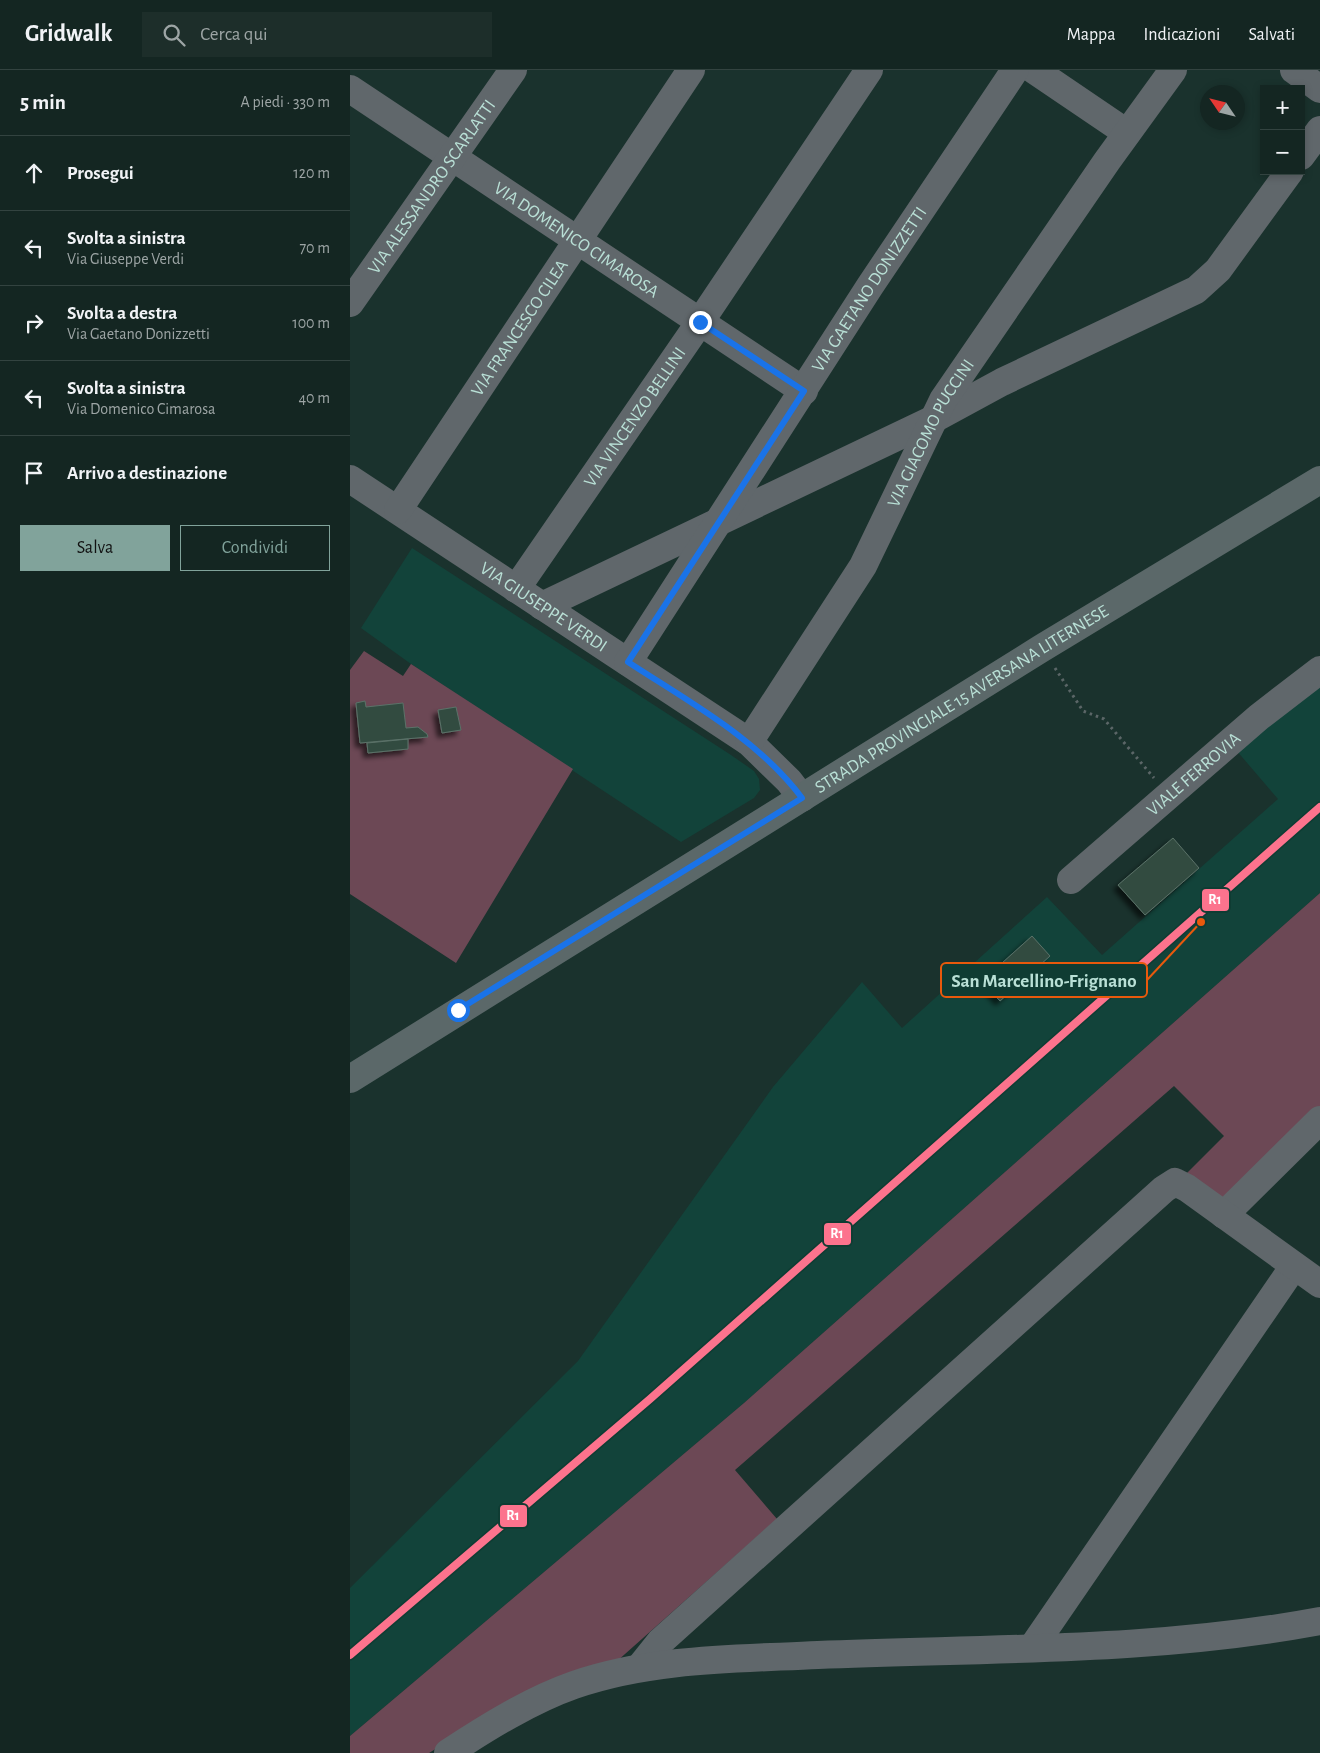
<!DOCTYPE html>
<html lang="it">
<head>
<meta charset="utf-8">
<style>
  :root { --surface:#142622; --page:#1d2e2a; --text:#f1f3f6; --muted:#9da5a5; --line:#334340; --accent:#81a39b }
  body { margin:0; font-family:"Alegreya Sans",sans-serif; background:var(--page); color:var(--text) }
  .controls { position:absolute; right:15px; top:15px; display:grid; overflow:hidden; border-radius:0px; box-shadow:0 2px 8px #0003 }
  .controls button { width:45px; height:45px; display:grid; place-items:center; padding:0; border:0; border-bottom:1px solid var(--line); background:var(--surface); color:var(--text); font:25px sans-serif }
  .compass { position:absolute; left:850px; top:15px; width:45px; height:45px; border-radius:50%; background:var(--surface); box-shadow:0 2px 8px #0003; rotate:305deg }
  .stop { position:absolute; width:15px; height:15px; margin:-11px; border:4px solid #1a73e8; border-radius:50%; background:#fff }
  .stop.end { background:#1a73e8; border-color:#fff; box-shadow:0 1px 5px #0008 }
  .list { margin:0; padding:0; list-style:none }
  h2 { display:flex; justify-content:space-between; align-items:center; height:65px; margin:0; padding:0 20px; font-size:21px }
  h2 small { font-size:16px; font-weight:400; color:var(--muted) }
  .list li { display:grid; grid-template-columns:32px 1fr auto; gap:15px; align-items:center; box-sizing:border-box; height:75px; padding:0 20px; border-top:1px solid var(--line) }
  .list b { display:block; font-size:19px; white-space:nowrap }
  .list p { margin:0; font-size:16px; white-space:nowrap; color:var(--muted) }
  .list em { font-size:16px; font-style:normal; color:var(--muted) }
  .actions { display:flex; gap:10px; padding:15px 20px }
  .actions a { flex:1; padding:11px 0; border:1px solid var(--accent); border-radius:0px; text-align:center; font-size:18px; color:var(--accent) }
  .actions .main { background:var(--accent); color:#111 }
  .icon { flex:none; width:28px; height:28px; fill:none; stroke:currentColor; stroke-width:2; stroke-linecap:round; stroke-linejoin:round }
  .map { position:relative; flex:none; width:970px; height:1683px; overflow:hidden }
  header { display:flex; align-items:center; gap:30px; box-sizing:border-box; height:70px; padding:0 25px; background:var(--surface); border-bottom:1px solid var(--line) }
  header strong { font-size:24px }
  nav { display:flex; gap:28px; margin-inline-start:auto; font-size:18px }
  .search { width:350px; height:45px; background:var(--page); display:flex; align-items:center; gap:12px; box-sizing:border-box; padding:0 18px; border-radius:0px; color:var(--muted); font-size:19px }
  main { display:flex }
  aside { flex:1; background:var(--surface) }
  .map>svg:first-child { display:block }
  .built { fill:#12433a }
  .green { fill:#6c4855 }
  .building { fill:#334b41; stroke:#5a7268; filter:url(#shadow) }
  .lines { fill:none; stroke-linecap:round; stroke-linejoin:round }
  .path { stroke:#5b6667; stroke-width:3; stroke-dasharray:2.5 4; stroke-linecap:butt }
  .minor { stroke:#60676b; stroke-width:28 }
  .major { stroke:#5b6869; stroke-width:28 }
  .rail { stroke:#5e6b6b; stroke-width:4; stroke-dasharray:10 5; stroke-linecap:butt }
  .rail-1-casing { stroke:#0f3c33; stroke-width:11 }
  .rail-1 { stroke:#fc738d; stroke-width:8 }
  .route { stroke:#1a73e8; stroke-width:6 }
  .labels { text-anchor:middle; stroke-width:4.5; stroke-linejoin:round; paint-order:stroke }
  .street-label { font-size:18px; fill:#b9e0d6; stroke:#0f3c33 }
  .leader { fill:none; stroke:#e8590c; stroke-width:2 }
  .callout-dot { fill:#e8590c; stroke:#0f3c33; stroke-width:2 }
  .callout { fill:#0f3c33; stroke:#e8590c; stroke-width:2 }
  .callout-label { font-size:19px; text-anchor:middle; font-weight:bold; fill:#b9e0d6 }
  .line-badge { stroke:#0f3c33; stroke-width:2 }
  .badge-label { font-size:14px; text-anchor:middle; font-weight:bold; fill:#fff }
</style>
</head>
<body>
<header>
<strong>Gridwalk</strong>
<div class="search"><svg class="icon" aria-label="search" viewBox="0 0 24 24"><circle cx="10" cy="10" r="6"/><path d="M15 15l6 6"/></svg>Cerca qui</div>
<nav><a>Mappa</a><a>Indicazioni</a><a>Salvati</a></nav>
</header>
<main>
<aside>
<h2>5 min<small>A piedi · 330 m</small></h2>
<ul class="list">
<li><svg class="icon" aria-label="ahead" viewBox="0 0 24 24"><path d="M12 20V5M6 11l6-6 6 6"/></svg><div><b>Prosegui</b></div><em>120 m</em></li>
<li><svg class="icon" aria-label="left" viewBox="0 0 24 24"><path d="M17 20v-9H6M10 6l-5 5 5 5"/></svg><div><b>Svolta a sinistra</b><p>Via Giuseppe Verdi</p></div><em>70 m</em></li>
<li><svg class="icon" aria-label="right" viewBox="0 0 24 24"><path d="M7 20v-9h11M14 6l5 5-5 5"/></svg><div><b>Svolta a destra</b><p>Via Gaetano Donizzetti</p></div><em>100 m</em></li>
<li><svg class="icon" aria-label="left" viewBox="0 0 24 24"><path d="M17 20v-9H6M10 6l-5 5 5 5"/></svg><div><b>Svolta a sinistra</b><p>Via Domenico Cimarosa</p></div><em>40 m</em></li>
<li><svg class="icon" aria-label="arrive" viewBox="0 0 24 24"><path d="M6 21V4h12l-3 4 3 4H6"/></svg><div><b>Arrivo a destinazione</b></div></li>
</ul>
<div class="actions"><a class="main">Salva</a><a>Condividi</a></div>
</aside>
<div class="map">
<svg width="970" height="1683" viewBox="0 0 970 1683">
  <defs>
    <filter id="shadow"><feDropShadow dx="-4.5" dy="4.5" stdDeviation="2.5" flood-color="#0009"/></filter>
  </defs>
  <rect width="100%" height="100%" fill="#1a322d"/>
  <path class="built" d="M 62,478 L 381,685 L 404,701 L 409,709 L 410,720 L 404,728 L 331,772 L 61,594 L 11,558 Z
    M 970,613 L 970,823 L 394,1333 L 0,1666 L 0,1518 L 228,1291 L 423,1017 L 512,912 L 552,958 L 697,827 L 752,885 L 928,729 L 886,680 Z"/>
  <path class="green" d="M 14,581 L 53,606 L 61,594 L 223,699 L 106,893 L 0,824 L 0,600 Z
    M 970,823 L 970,1042 L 877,1133 L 835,1105 L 874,1066 L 824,1016 L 385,1400 L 427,1449 L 266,1592 L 148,1640 L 79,1683 L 0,1683 L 0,1666 L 394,1333 Z"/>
  <path class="building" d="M 15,631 L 16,637 L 53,633 L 56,658 L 68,657 L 77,664 L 78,667 L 10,673 L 6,633 Z
    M 106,637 L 111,660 L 92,663 L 88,640 Z
    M 58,669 L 58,679 L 18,683 L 17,673 Z
    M 823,768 L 849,798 L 795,845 L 768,815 Z
    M 682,866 L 700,886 L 650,931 L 632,911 Z"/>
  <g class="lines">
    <path class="path" d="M 705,598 L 733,641 L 754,649 L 804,708"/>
    <g class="minor">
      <path d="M 684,0 L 777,63"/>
      <path d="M 944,0 L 970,19"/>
      <path id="s1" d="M 0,19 L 454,321"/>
      <path d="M 951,86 L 970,60"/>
      <path id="s2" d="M 0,233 L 163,0"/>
      <path id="s3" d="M 0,409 L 399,672 L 439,711 L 452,728"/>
      <path id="s4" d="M 48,440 L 341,0"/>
      <path id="s5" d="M 166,519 L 350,252 L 519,0"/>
      <path d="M 192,536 L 582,350 L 652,312 L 846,220 L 868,200 L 940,101"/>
      <path id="s6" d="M 278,592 L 520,216 L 665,0"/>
      <path id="s7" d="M 399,672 L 513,496 L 593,330 L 757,91 L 823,0"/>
      <path id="s8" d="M 721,810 L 909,647 L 970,600"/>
      <path d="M 874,1145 L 970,1050"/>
      <path d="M 682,1578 L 944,1196"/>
      <path d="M 290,1597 L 310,1572 L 814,1119 L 825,1112 L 837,1118 L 970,1214"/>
      <path d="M 98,1683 C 136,1658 181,1630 224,1615 C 302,1588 387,1589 468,1585 C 636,1578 805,1582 970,1551"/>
    </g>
    <path class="major" id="s9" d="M 0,1009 L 692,578 L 970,410"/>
    <path class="rail" d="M 0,1585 L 300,1329 L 970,737"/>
    <defs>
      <path id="rail-1" d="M 0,1585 L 300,1329 L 970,737"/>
    </defs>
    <use href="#rail-1" class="rail-1-casing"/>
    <use href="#rail-1" class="rail-1"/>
  </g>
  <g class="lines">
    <path class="route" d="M 108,940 L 452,728 C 407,668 339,632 278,592 L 454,321 L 350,252"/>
  </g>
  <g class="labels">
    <g class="street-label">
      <text dy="6" stroke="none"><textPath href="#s2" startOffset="142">VIA ALESSANDRO SCARLATTI</textPath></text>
      <text dy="6" stroke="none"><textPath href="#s1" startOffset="272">VIA DOMENICO CIMAROSA</textPath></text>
      <text dy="6" stroke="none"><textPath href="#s6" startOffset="444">VIA GAETANO DONIZZETTI</textPath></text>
      <text dy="6" stroke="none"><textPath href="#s4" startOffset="219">VIA FRANCESCO CILEA</textPath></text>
      <text dy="6" stroke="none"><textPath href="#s5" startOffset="209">VIA VINCENZO BELLINI</textPath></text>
      <text dy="6" stroke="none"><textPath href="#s7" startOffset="359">VIA GIACOMO PUCCINI</textPath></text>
      <text dy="6" stroke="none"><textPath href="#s3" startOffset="232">VIA GIUSEPPE VERDI</textPath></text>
      <text dy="6" stroke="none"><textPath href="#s9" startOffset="720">STRADA PROVINCIALE 15 AVERSANA LITERNESE</textPath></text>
      <text dy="6" stroke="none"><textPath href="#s8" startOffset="162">VIALE FERROVIA</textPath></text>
    </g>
  </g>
  <path class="leader" d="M851 852L797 910"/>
  <circle class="callout-dot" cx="851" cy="852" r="5"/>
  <rect class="callout" x="591" y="893" width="206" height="34" rx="5"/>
  <g class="callout-label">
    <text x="694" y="917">San Marcellino-Frignano</text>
  </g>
  <g class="line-badge">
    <rect x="851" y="818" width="29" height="24" rx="5" fill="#fc738d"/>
    <rect x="473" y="1152" width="29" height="24" rx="5" fill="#fc738d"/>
    <rect x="149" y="1434" width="29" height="24" rx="5" fill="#fc738d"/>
  </g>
  <g class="badge-label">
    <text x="865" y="834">R1</text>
    <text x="487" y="1168">R1</text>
    <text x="163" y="1450">R1</text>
  </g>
</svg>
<div class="controls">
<button>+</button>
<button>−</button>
</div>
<svg class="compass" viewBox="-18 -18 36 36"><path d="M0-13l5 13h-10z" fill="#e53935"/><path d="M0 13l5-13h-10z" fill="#9da5a5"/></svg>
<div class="stop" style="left:108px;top:940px"></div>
<div class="stop end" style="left:350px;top:252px"></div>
</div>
</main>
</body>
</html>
